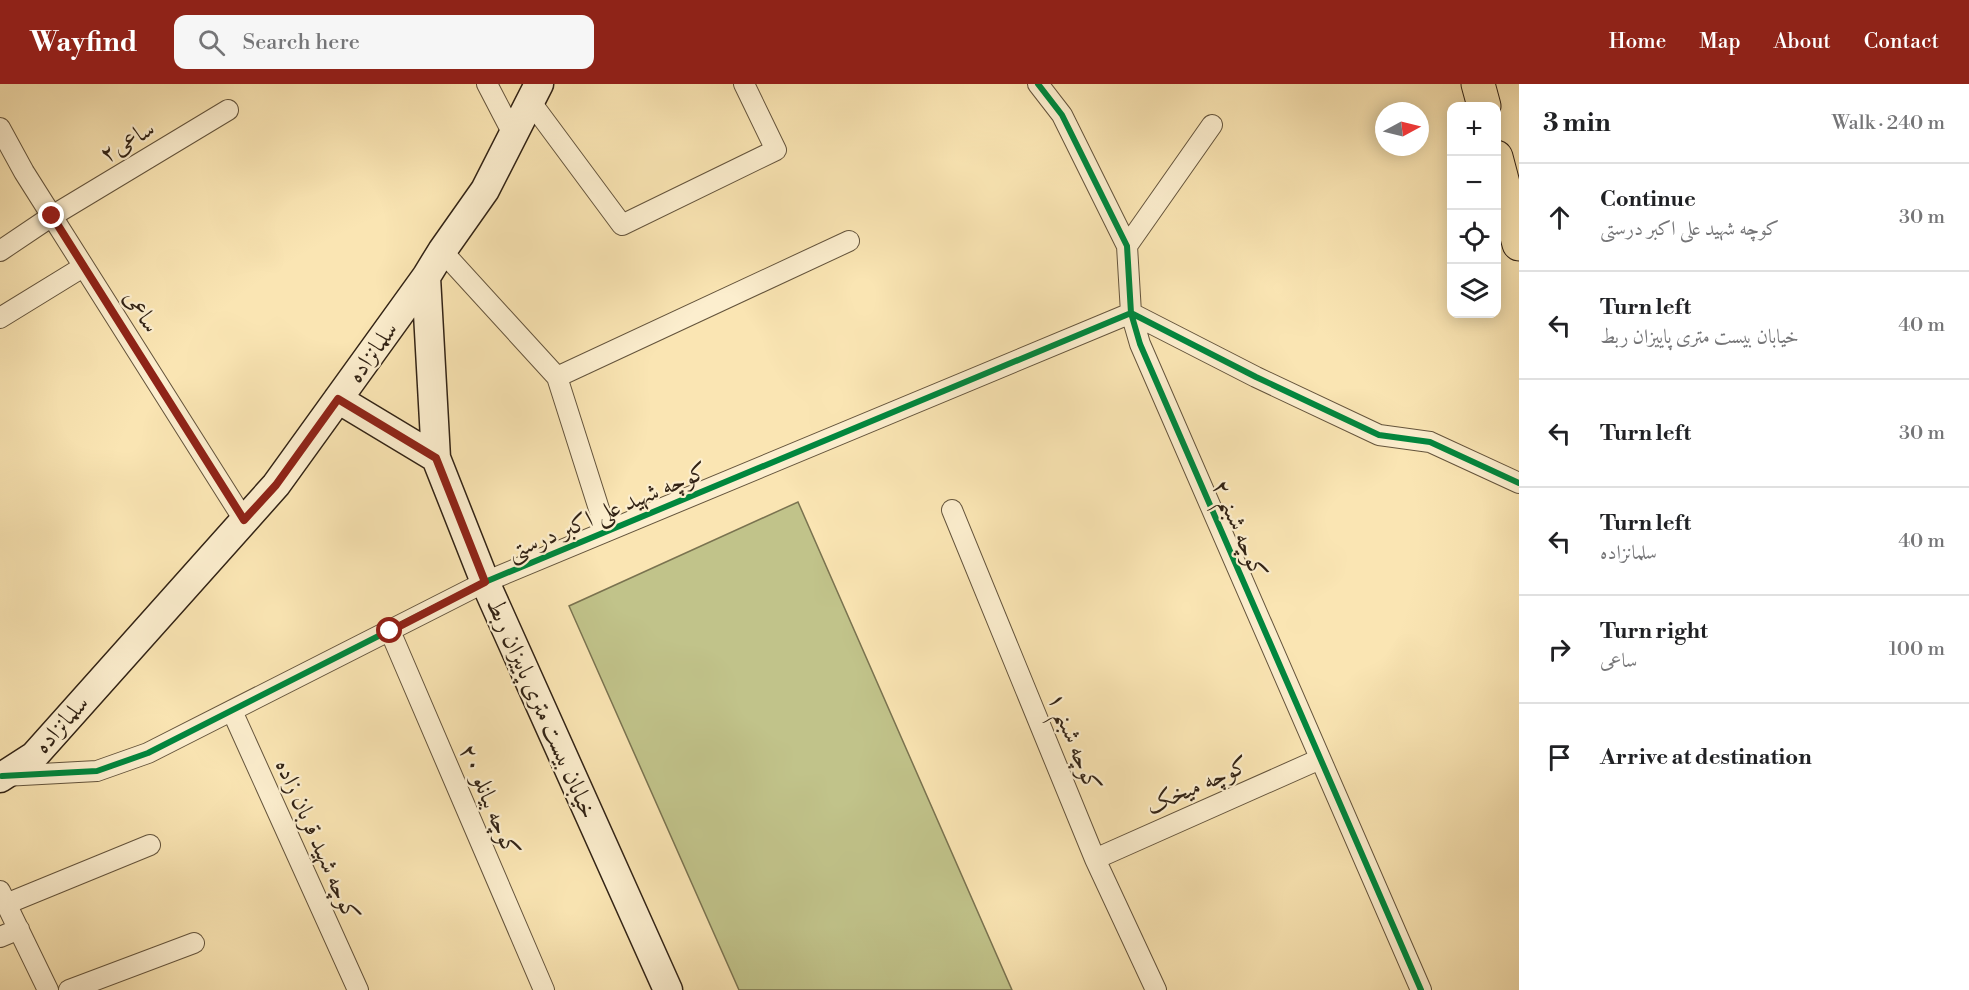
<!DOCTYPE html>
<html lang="en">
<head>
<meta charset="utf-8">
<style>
  :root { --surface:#fff; --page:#f6f6f6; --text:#202124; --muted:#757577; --line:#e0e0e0; --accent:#8f2418 }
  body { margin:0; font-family:"Libre Bodoni",Amiri,serif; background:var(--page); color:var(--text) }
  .controls { position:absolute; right:18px; top:18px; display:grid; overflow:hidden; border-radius:12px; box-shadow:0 3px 15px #0003 }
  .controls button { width:54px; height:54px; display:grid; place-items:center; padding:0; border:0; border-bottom:2px solid var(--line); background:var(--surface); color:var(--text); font:30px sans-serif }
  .compass { position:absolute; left:1375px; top:18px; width:54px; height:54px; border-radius:50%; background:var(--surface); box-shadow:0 3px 15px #0003; rotate:83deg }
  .stop { position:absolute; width:18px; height:18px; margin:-14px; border:4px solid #8f2418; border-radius:50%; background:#fff }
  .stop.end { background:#8f2418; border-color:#fff; box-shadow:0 2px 6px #0008 }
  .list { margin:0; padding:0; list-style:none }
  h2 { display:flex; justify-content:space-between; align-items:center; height:78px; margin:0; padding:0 24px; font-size:26px }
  h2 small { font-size:20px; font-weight:400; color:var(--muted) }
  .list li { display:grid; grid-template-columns:39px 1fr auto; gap:18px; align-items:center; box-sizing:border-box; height:108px; padding:0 24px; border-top:2px solid var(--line) }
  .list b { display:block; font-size:22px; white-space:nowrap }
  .list p { margin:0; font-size:20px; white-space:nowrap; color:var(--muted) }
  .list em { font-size:20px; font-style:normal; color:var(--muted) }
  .icon { flex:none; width:33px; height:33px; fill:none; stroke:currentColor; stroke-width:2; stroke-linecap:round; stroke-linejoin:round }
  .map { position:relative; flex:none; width:1519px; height:906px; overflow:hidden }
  header { display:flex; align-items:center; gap:36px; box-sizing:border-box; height:84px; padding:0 30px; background:var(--accent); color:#fff }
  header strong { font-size:28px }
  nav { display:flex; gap:33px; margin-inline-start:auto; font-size:21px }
  .search { width:420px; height:54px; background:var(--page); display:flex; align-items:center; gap:15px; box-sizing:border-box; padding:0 21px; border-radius:12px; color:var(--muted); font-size:22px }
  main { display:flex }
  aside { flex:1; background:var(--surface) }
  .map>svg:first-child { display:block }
  .green { fill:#c1c38a; stroke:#7a7350; stroke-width:1.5 }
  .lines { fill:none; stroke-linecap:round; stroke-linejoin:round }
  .street-casing { stroke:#64543c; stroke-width:22 }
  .secondary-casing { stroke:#322315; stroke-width:31 }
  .highway-casing { stroke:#322315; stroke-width:35 }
  .street { stroke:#fceece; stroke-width:20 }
  .secondary { stroke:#fceece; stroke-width:28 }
  .highway { stroke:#fae5b3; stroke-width:33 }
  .cycleway-casing { stroke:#fceece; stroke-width:10 }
  .cycleway { stroke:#00873e; stroke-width:6 }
  .route { stroke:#8f2418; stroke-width:8 }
  .labels { text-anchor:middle; stroke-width:4.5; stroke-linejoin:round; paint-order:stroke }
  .street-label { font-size:24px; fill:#322315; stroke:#fceece }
</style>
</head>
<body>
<header>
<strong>Wayfind</strong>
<div class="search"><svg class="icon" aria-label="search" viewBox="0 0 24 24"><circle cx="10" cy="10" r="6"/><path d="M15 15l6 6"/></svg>Search here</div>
<nav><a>Home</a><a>Map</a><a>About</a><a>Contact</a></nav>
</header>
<main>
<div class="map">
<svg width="1519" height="906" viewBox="0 0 1519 906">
  <rect width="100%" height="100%" fill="#fae5b3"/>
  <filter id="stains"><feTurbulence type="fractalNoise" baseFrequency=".00333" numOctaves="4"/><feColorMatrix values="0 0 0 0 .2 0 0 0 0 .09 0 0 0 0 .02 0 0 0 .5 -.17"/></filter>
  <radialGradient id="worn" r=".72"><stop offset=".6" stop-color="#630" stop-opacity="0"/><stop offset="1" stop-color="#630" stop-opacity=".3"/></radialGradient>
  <path class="green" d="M 798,418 L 1012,906 L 739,906 L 569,522 Z"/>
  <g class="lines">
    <defs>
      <path id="street" d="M 487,0 L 513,50
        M 1038,0 L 1062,31 L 1127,162 L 1131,229 L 1140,260 L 1421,906
        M 530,17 L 622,141 L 776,66 L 744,0
        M 0,44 L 24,88 L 244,436
        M 1127,162 L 1212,41
        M 0,167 L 52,132 L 228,26
        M 442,167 L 557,293 L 606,447
        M 0,234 L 83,183
        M 557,293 L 849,157
        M 952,426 L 1095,775 L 1156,906
        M 390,547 L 544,906
        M 232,627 L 358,906
        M 4,692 L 97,687 L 148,669 L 485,498 L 1131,229 L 1256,293 L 1379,351 L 1430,358 L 1519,399
        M 1095,775 L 1320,675
        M 0,807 L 48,906
        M 6,820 L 150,761
        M 0,853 L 19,845
        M 69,906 L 194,859"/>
      <path id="secondary" d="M 426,193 L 436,374 L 485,498 L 668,906
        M 338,315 L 436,374
        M 0,694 L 34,672 L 276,401 L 426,193 L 442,167 L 485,106 L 539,0"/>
      <path id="highway" d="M 1478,0 L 1484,22
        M 1496,73 L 1519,160"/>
    </defs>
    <use href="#street" class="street-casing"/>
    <use href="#secondary" class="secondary-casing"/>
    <use href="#highway" class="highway-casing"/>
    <use href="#street" class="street"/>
    <use href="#secondary" class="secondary"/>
    <use href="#highway" class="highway"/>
    <defs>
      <path id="cycleway" d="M 1038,0 L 1062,31 L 1127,162 L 1131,229 L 1140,260 L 1421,906
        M 2,692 L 97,687 L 148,669 L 485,498 L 1131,229 L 1256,293 L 1379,351 L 1430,358 L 1519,399"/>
    </defs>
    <use href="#cycleway" class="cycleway-casing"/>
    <use href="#cycleway" class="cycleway"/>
  </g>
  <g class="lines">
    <path class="route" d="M 52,132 L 244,436 L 276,401 L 338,315 L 436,374 L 485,498 L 390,547"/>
  </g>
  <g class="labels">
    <g class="street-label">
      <text transform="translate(127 57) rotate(-31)" y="8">ساعی۲</text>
      <text transform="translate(142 227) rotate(58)" y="8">ساعی</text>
      <text transform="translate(372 268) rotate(-54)" y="8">سلمانزاده</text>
      <text transform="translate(607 427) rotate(-23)" y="8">کوچه شهید علی اکبر درستی</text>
      <text transform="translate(1240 445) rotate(67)" y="8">کوچه شبنم ۲</text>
      <text transform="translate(542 624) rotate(66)" y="8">خیابان بیست متری پاییزان ربط</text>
      <text transform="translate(61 640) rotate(-48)" y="8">سلمانزاده</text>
      <text transform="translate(1075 658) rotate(68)" y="8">کوچه شبنم ۱</text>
      <text transform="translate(1197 701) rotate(-24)" y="8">کوچه میخک</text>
      <text transform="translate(490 716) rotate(67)" y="8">کوچه بیانلو ۲۰</text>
      <text transform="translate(318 756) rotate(66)" y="8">کوچه شهید قربان زاده</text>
    </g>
  </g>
  <rect width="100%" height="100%" filter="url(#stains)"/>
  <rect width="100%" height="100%" fill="url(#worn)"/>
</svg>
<div class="controls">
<button>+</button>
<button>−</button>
<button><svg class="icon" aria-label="locate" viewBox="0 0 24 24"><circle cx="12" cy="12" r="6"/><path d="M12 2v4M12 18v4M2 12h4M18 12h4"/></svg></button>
<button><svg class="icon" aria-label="layers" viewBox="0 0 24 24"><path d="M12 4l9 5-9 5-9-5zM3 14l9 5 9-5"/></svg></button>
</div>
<svg class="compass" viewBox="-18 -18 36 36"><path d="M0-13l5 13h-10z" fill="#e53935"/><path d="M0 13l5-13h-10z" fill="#757577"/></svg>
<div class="stop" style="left:390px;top:547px"></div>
<div class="stop end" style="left:52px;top:132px"></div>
</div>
<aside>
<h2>3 min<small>Walk · 240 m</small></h2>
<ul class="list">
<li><svg class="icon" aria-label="ahead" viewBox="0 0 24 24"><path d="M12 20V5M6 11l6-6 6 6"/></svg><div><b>Continue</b><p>کوچه شهید علی اکبر درستی</p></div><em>30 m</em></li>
<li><svg class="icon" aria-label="left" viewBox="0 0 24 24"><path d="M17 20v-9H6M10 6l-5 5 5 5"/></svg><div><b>Turn left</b><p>خیابان بیست متری پاییزان ربط</p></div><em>40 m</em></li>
<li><svg class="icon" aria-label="left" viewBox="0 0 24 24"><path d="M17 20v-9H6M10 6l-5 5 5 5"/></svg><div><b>Turn left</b></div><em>30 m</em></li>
<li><svg class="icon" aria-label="left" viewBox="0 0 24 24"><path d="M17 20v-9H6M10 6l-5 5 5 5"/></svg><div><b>Turn left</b><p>سلمانزاده</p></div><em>40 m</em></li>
<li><svg class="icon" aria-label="right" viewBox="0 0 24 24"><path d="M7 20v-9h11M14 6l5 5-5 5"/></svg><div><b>Turn right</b><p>ساعی</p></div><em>100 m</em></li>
<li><svg class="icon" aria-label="arrive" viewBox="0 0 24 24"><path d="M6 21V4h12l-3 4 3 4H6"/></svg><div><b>Arrive at destination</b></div></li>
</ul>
</aside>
</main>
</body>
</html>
